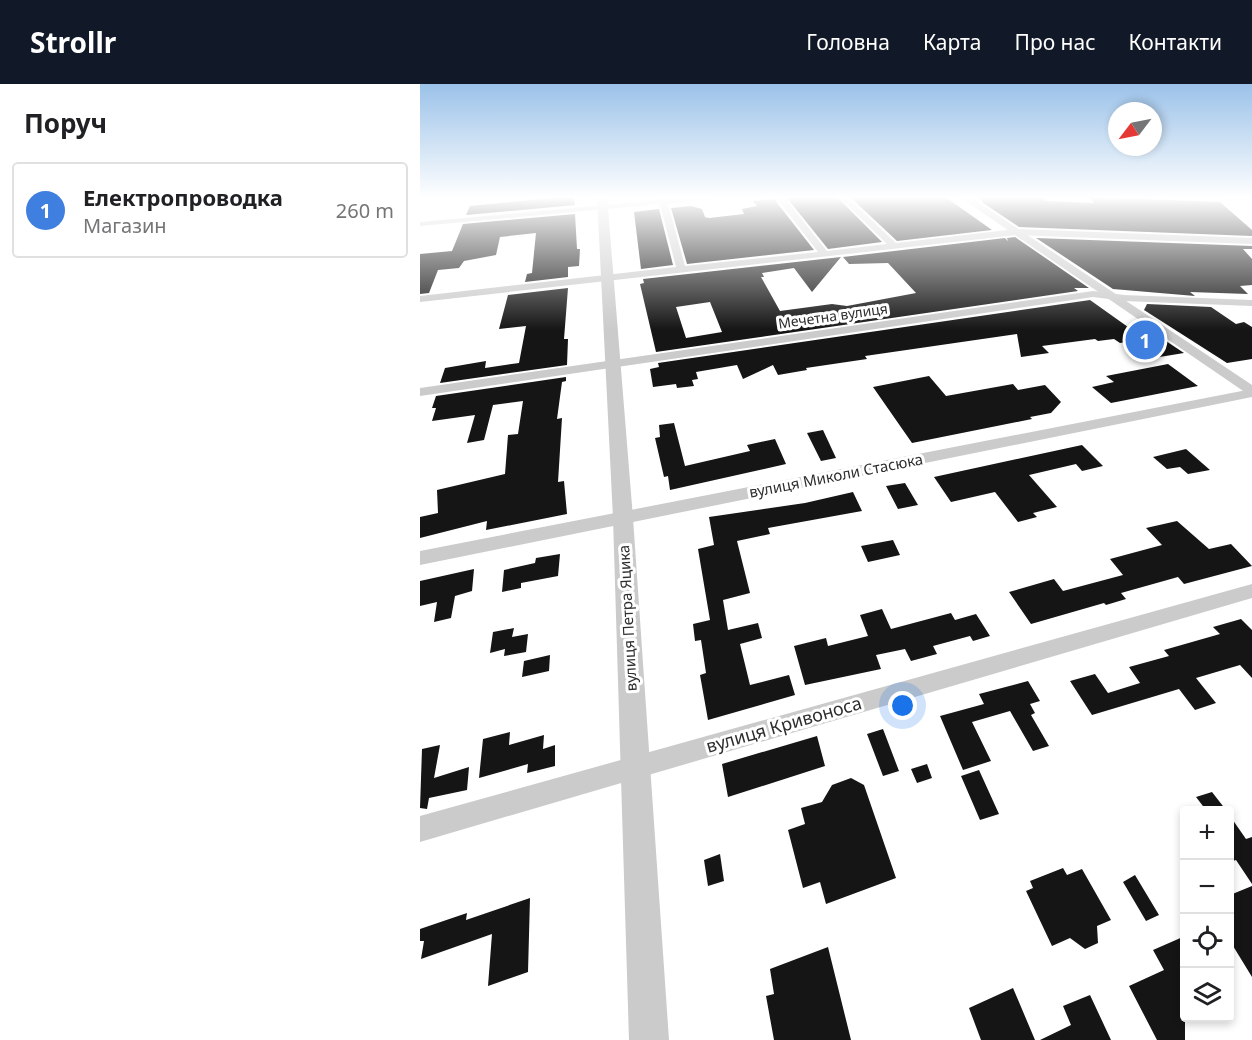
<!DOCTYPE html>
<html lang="uk">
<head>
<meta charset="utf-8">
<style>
  :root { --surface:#fff; --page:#f2f2f2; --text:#202124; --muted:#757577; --line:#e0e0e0; --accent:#111827 }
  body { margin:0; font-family:"Noto Sans",sans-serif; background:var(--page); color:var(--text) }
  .controls { position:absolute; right:18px; bottom:18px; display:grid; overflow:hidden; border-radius:6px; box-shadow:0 3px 9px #0003 }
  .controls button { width:54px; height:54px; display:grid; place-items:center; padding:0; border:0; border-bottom:2px solid var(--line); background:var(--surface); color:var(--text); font:30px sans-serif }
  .compass { position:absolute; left:688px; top:18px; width:54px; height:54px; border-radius:50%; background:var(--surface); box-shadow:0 3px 9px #0003; rotate:238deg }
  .you { position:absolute; left:483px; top:622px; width:21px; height:21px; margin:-15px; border:4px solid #fff; border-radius:50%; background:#1a73e8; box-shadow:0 0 0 9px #1a73e833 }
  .badge { display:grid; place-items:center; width:39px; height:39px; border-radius:50%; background:var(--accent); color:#fff; font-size:20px; font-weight:700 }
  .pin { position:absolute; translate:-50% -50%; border:3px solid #fff; box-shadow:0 2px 6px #0006 }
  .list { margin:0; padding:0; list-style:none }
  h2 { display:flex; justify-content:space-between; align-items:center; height:78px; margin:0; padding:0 24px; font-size:26px }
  h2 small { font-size:20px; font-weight:400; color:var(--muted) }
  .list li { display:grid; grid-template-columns:39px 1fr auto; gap:18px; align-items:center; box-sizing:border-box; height:96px; margin:0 12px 12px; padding:0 12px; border:2px solid var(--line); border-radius:6px }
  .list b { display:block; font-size:22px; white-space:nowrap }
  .list p { margin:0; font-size:20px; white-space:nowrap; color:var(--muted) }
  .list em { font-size:20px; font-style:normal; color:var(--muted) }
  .icon { flex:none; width:33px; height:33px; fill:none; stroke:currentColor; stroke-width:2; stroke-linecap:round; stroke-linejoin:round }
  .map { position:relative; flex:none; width:832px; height:956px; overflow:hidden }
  header { display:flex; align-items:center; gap:36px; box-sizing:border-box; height:84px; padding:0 30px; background:var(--accent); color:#fff }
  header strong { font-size:28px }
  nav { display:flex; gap:33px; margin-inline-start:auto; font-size:21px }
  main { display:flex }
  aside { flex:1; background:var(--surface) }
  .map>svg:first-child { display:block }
  .building { fill:#151515; fill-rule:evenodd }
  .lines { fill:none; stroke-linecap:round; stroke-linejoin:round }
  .minor { fill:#cbcbcb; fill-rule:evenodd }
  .tertiary { fill:#cbcbcb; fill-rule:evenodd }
  .labels { text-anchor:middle; stroke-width:6; stroke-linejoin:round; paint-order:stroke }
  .far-street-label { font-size:14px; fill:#2e2e2e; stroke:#fff }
  .street-label { font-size:15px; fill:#2e2e2e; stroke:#fff }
  .near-street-label { font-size:18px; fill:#2e2e2e; stroke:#fff }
</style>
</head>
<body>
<header>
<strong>Strollr</strong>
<nav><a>Головна</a><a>Карта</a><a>Про нас</a><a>Контакти</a></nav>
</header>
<main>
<aside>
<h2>Поруч<small></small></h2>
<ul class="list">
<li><span class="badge" style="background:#3f7fe0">1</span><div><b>Електропроводка</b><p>Магазин</p></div><em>260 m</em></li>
</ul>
</aside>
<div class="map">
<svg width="832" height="956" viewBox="0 0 832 956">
  <rect width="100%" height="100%" fill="#fff"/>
  <path class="building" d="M 153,112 L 155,121 L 46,131 L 50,122 Z
    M 386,112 L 416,112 L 462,158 L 408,165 L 367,114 Z
    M 429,112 L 524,112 L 572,146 L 477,157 Z
    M 559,112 L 623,112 L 626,117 L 674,119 L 669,113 L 800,118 L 832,146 L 832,152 L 599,143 L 563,119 Z
    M 354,115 L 394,166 L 267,180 L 251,124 L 271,122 L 282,125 L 285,133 L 289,134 L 324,130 L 322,125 L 337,122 L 333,117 Z
    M 239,125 L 253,181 L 221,185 L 214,128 Z
    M 155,130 L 157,165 L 160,165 L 159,182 L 148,183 L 148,193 L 105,198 L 107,190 L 112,189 L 116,149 L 80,153 L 76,171 L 44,177 L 39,184 L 18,186 L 9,209 L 0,210 L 0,170 L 32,167 L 43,140 Z
    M 595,153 L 669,204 L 654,204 L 658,207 L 236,268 L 220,200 L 224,199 L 223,195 L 421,173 L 392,208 L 374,184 L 342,189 L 344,193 L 341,193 L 360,227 L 412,220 L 427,222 L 496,209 L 468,179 L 429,180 L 423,173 L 585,154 L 588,157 L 587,154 ZM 290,218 L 302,248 L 266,254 L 256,223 Z
    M 616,154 L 832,162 L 832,165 L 823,165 L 832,175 L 832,201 L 820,202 L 828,210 L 770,208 L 775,212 L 693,205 Z
    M 148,204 L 144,255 L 148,255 L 147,281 L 20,299 L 25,284 L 66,277 L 65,284 L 99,279 L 106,242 L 79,245 L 88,211 Z
    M 670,216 L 715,248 L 719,239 L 764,269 L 721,276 L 718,256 L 700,259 L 694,255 L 678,257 L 675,255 L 622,262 L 629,269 L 601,273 L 597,250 L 445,272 L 447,275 L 386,284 L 387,286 L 358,291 L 353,281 L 323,295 L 317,281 L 276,288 L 278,295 L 272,296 L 274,302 L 257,304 L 256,300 L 233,303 L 230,285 L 239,283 L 238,279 Z
    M 727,220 L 791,223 L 816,240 L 824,238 L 832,243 L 832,275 L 807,279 L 724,226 Z
    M 748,280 L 778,302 L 691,319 L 672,303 L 694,298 L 686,292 Z
    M 509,292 L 526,312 L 593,300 L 598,306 L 625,301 L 641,318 L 631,329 L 610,333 L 612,335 L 492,359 L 453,303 Z
    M 146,293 L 146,297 L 142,298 L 137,335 L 142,334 L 138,398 L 144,397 L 147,430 L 66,446 L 67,437 L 0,454 L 0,433 L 18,429 L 17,406 L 85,390 L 88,351 L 98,350 L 103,317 L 73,321 L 64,356 L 47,359 L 55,331 L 12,337 L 16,324 L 12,324 L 16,312 Z
    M 254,339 L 265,382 L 330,367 L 327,361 L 355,355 L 366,380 L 250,406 L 248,392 L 244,393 L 235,354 L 240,353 L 239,341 Z
    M 403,346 L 416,374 L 401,377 L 387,349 Z
    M 662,361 L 683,382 L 662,387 L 656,380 L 609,391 L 637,423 L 613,429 L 617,433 L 598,438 L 575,408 L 531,418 L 514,393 Z
    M 766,365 L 790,386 L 768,390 L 760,383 L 747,385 L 733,373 Z
    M 485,399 L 498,421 L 478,425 L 466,402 Z
    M 433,408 L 442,427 L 348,444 L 350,450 L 317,457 L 330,509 L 303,516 L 308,546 L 338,539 L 342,554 L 320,560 L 330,601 L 369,591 L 375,611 L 288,636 L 280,591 L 286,589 L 281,556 L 275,557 L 273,540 L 290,536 L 278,465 L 294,461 L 289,433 L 385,419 Z
    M 757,437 L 789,465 L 811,460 L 832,482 L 764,500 L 758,493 L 701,509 L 706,515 L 686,521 L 684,519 L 611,540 L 589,508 L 634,495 L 643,507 L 703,491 L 690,475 L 742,461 L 726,444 Z
    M 473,456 L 480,471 L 448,478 L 441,462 Z
    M 140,470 L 138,492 L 101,499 L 101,504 L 82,508 L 84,486 L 115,479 L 116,474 Z
    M 54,485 L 52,507 L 35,512 L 31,534 L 14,538 L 17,518 L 0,522 L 0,497 Z
    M 462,525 L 471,545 L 531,529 L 535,536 L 556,530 L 570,552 L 553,557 L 550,552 L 513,562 L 517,570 L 491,577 L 485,565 L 456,571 L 461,585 L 385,601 L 374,562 L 406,554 L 408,562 L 448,552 L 440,531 Z
    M 821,535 L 832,546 L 832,594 L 820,581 L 776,594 L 796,619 L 775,626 L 759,605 L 672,631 L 650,597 L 675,590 L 688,609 L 720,599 L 709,583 L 749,572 L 744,566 L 800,550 L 793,543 Z
    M 94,544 L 92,553 L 108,550 L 106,568 L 84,572 L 85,565 L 70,569 L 73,548 Z
    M 130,571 L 129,587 L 102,593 L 104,577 Z
    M 608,597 L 620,617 L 610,620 L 615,629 L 611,631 L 629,662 L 613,667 L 590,627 L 552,638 L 571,677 L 543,686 L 520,632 L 564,620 L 559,610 Z
    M 463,645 L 479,687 L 463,692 L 447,650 Z
    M 90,648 L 89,661 L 124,651 L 123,665 L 135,661 L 135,682 L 107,689 L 108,680 L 59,694 L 63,655 Z
    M 397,652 L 405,682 L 308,713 L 302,680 Z
    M 20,661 L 14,694 L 49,683 L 47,706 L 9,714 L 7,725 L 0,724 L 2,665 Z
    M 507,680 L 512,694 L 497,699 L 491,685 Z
    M 559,686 L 579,730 L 560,736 L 541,692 Z
    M 431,694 L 444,701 L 476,794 L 406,820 L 400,798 L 383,804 L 368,746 L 385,740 L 381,724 L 402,718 L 412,701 Z
    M 792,708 L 806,726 L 786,726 L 776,713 Z
    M 810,732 L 826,755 L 832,753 L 832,800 L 816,776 L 810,778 Z
    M 300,770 L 304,797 L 288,802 L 284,776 Z
    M 643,784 L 647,791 L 662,785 L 691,836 L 677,842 L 678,859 L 665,865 L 650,854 L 632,862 L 606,807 L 613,804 L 610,797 Z
    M 715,791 L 739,831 L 726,837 L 703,798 Z
    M 832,802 L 832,893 L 810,857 L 810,811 Z
    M 110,814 L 108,888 L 68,902 L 72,850 L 1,875 L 4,857 L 0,857 L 0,845 L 47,829 L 46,836 Z
    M 765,852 L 765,956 L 737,956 L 709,902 L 744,886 L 733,866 Z
    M 408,863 L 431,956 L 354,956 L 346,912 L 354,910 L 350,885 Z
    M 593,904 L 615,956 L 561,956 L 549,924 Z
    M 670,911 L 691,956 L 620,956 L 651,941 L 643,922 Z"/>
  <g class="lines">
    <path class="minor" d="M 238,112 L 246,112 L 247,115 L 313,112 L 248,120 L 265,182 L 398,168 L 355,112 L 363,112 L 407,167 L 467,160 L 418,112 L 426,112 L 476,159 L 596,145 L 832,154 L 832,160 L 596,151 L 0,218 L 0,212 L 256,183 L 240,120 L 0,142 L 0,138 L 239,116 Z
      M 774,112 L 832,112 L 832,116 L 778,114 Z
      M 673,207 L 704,211 L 832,216 L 832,222 L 704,217 L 673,213 L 0,312 L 0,304 Z
      M 832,305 L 832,313 L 0,481 L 0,467 Z
      M 832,500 L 832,514 L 0,758 L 0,732 Z"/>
    <path class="tertiary" d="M 177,112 L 187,112 L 213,434 L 249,956 L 209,956 L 193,434 Z
      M 538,112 L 549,112 L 832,301 L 832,313 Z"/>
  </g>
  <linearGradient id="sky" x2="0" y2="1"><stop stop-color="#9bc2e9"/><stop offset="0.46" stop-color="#fff"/><stop offset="1" stop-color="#fff" stop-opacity="0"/></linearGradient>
  <rect width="832" height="246" fill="url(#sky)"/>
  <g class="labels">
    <g class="far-street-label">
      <text transform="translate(413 232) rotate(-8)" y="5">Мечетна вулиця</text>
    </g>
    <g class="street-label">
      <text transform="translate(416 392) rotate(-11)" y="5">вулиця Миколи Стасюка</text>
      <text transform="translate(208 534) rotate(-93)" y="5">вулиця Петра Яцика</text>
    </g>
    <g class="near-street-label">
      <text transform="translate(364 641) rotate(-16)" y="6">вулиця Кривоноса</text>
    </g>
  </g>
</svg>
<div class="controls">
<button>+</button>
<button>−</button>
<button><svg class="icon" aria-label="locate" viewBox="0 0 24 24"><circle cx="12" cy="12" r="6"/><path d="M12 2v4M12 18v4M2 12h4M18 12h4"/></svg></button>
<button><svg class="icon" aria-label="layers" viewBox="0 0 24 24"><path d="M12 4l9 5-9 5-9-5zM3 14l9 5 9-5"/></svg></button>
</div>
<svg class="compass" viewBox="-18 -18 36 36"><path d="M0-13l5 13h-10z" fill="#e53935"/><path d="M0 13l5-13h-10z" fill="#757577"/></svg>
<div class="you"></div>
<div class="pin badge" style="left:725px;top:256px;background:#3f7fe0">1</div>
</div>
</main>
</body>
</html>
